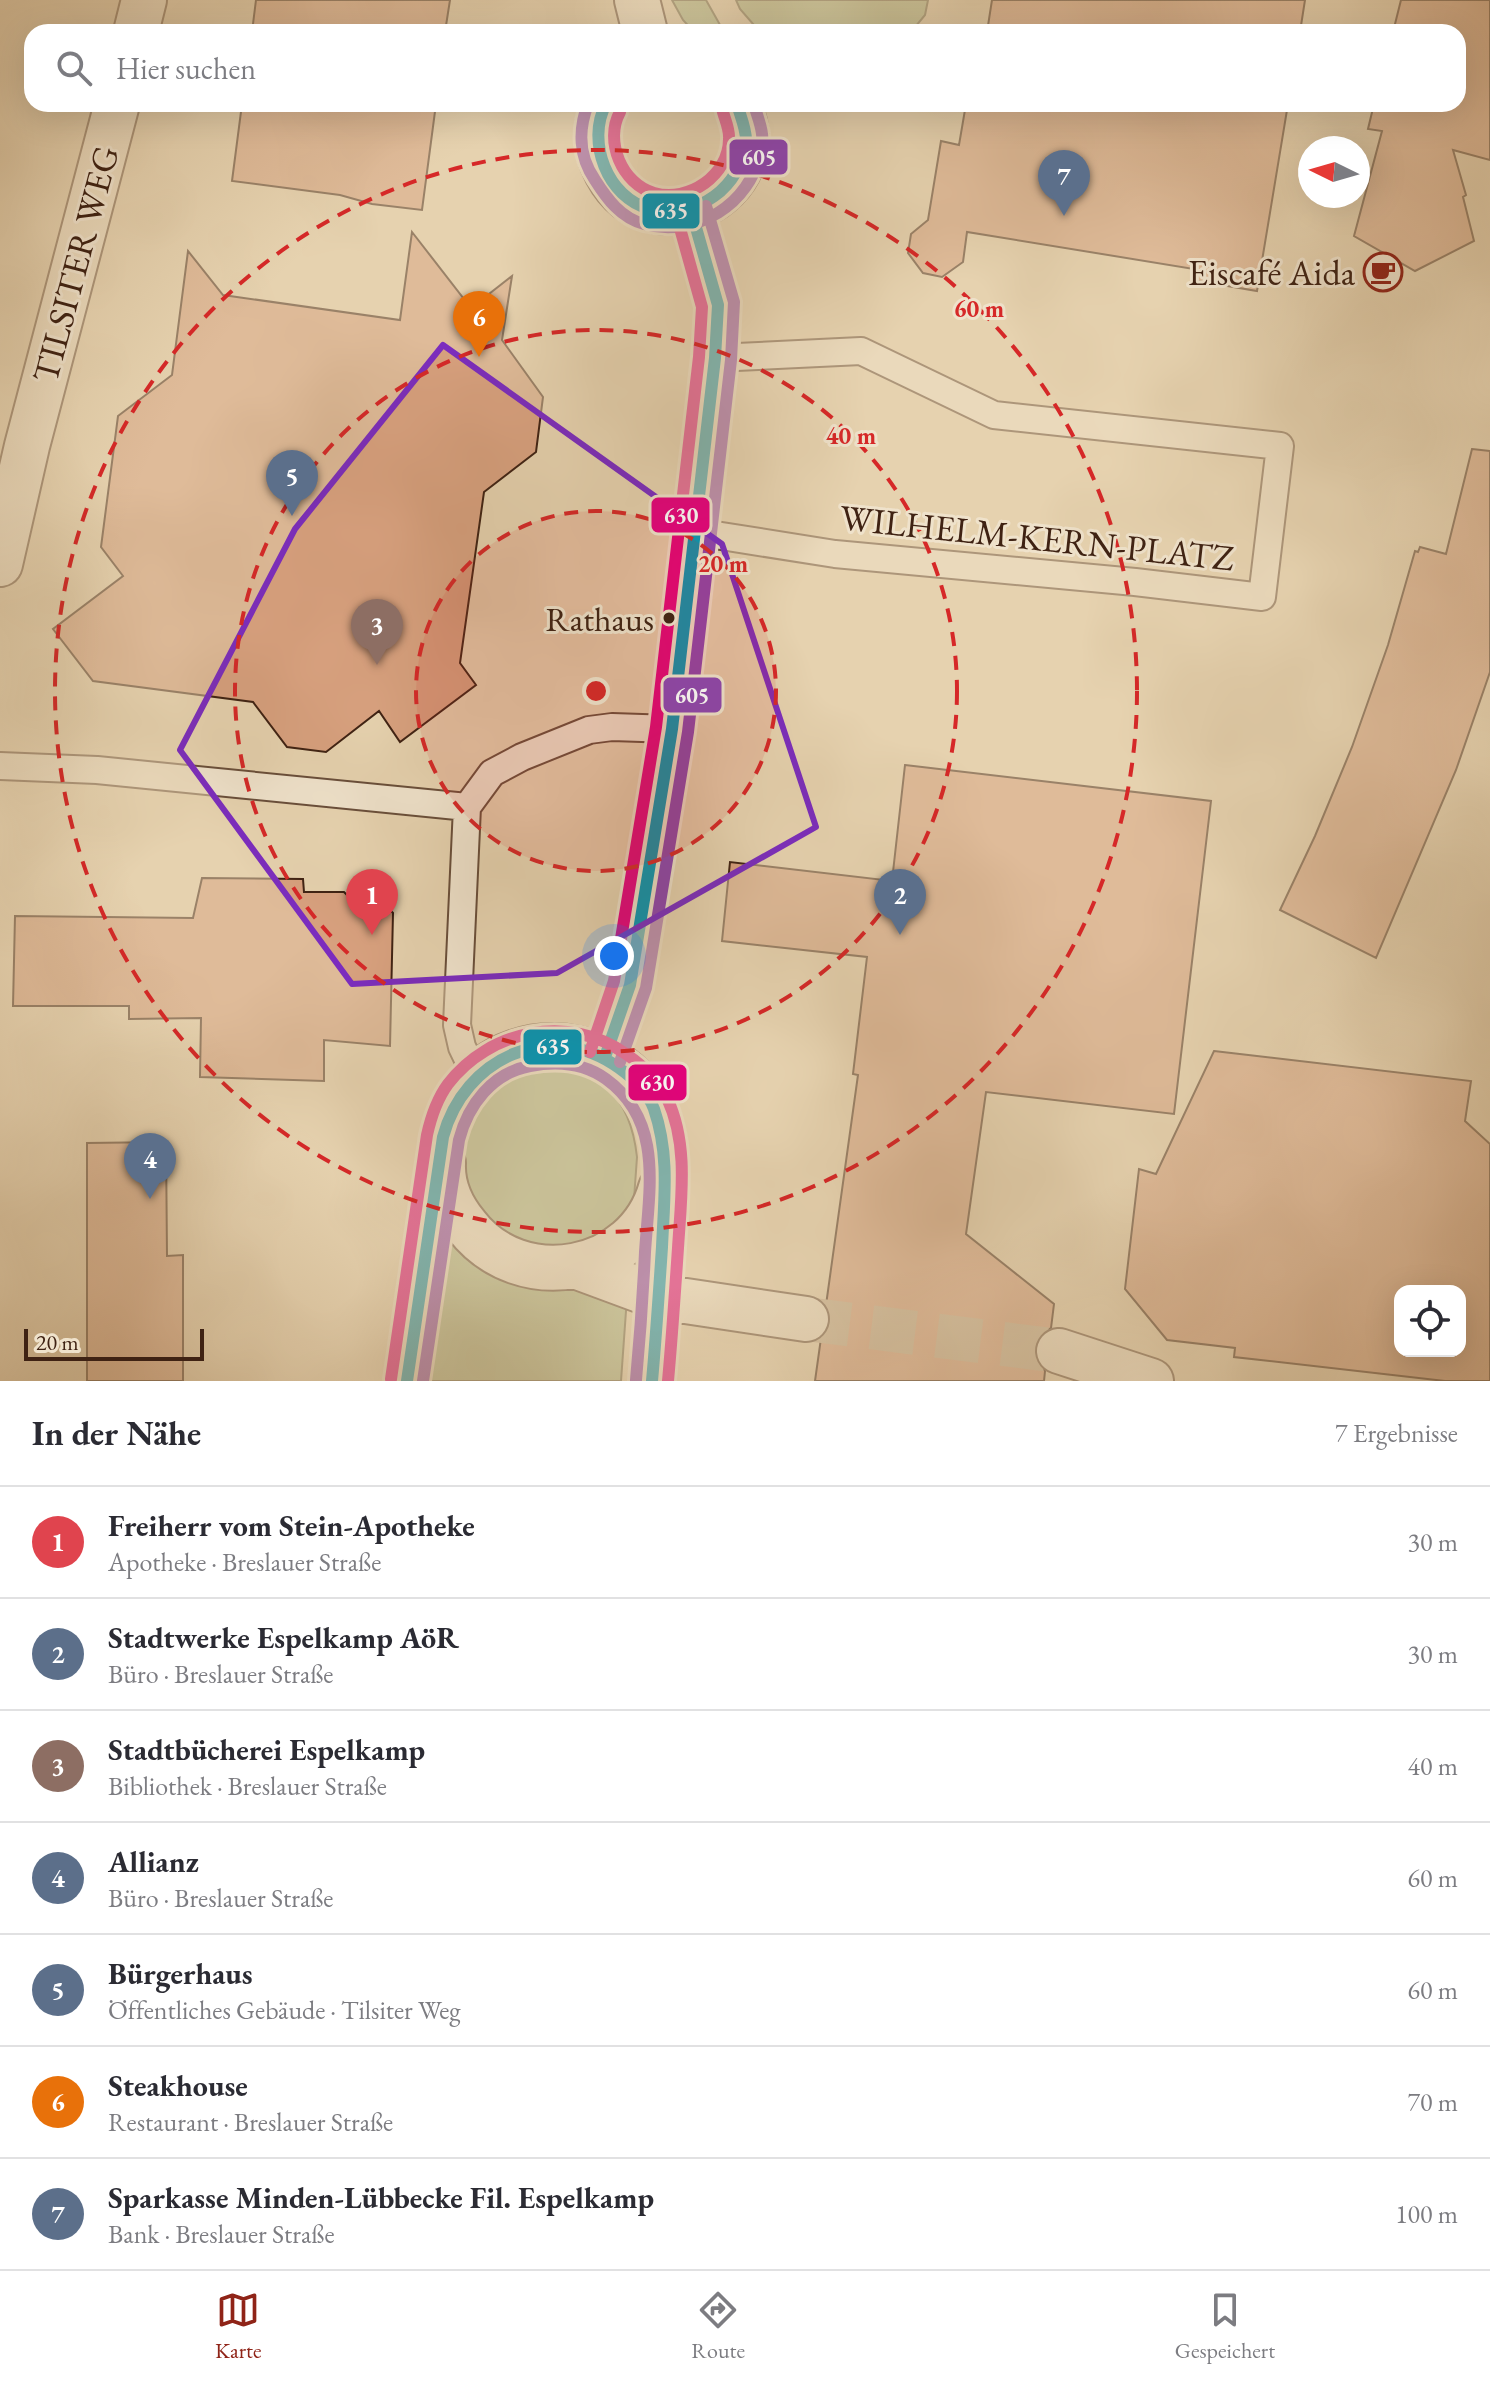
<!DOCTYPE html>
<html lang="de">
<head>
<meta charset="utf-8">
<style>
  :root { --surface:#fff; --page:#f2f2f3; --text:#2b2b33; --muted:#7c7c81; --line:#e1e1e2; --accent:#8f2418 }
  body { margin:0; font-family:"EB Garamond",serif; background:var(--page); color:var(--text) }
  .controls { position:absolute; right:24px; bottom:24px; display:grid; overflow:hidden; border-radius:16px; box-shadow:0 8px 32px #0002 }
  .controls button { width:72px; height:72px; display:grid; place-items:center; padding:0; border:0; border-bottom:2px solid var(--line); background:var(--surface); color:var(--text); font:40px sans-serif }
  .compass { position:absolute; left:1298px; top:136px; width:72px; height:72px; border-radius:50%; background:var(--surface); box-shadow:0 8px 32px #0002; rotate:275deg }
  .scale { position:absolute; left:24px; bottom:20px; width:180px; box-sizing:border-box; padding-left:8px; border:4px solid #3f2213; border-top:0; font-size:22px; line-height:28px; white-space:nowrap; color:#3f2213; -webkit-text-stroke:6px #efe2cb; paint-order:stroke }
  .you { position:absolute; left:614px; top:956px; width:28px; height:28px; margin:-20px; border:6px solid #fff; border-radius:50%; background:#1a73e8; box-shadow:0 0 0 12px #1a73e833 }
  .badge { display:grid; place-items:center; width:52px; height:52px; border-radius:50%; background:var(--accent); color:#fff; font-size:26px; font-weight:700 }
  .pin { position:absolute; translate:-50% -66px; filter:drop-shadow(0 2px 4px #0008) }
  .pin::after { content:''; position:absolute; top:42px; width:28px; height:24px; background:inherit; clip-path:polygon(0 0,100% 0,50% 100%) }
  .list { margin:0; padding:0; list-style:none }
  h2 { display:flex; justify-content:space-between; align-items:center; height:104px; margin:0; padding:0 32px; font-size:34px }
  h2 small { font-size:26px; font-weight:400; color:var(--muted) }
  .list li { display:grid; grid-template-columns:52px 1fr auto; gap:24px; align-items:center; box-sizing:border-box; height:112px; padding:0 32px; border-top:2px solid var(--line) }
  .list b { display:block; font-size:30px; white-space:nowrap }
  .list p { margin:0; font-size:26px; white-space:nowrap; color:var(--muted) }
  .list em { font-size:26px; font-style:normal; color:var(--muted) }
  .icon { flex:none; width:44px; height:44px; fill:none; stroke:currentColor; stroke-width:2; stroke-linecap:round; stroke-linejoin:round }
  .map { position:relative; flex:none; width:1490px; height:1381px; overflow:hidden }
  .search { position:absolute; background:var(--surface); box-shadow:0 8px 32px #0002; left:24px; right:24px; top:24px; height:88px; display:flex; align-items:center; gap:20px; box-sizing:border-box; padding:0 28px; border-radius:24px; color:var(--muted); font-size:30px }
  .sheet { height:888px; background:var(--surface) }
  nav { display:flex; justify-content:space-around; align-items:center; box-sizing:border-box; height:112px; border-top:2px solid var(--line); background:var(--surface); font-size:22px; color:var(--muted) }
  nav a { display:grid; justify-items:center; gap:4px }
  nav .on { color:var(--accent) }
  .map>svg:first-child { display:block }
  .green { fill:#b2bd8d; stroke:#787050; stroke-width:2 }
  .building { fill:#d8a17f; stroke:#3f2213; stroke-width:2; fill-rule:evenodd }
  .lines { fill:none; stroke-linecap:round; stroke-linejoin:round }
  .street-tunnel { stroke:#c5af90; stroke-width:44; stroke-dasharray:44 22; stroke-linecap:butt }
  .lane-casing { stroke:#694e3a; stroke-width:30 }
  .street-casing { stroke:#694e3a; stroke-width:48 }
  .lane { stroke:#efe2cb; stroke-width:26 }
  .street { stroke:#efe2cb; stroke-width:44 }
  .bus-1-casing { stroke:#efe2cb; stroke-width:18 }
  .bus-2-casing { stroke:#efe2cb; stroke-width:18 }
  .bus-3-casing { stroke:#efe2cb; stroke-width:18 }
  .bus-1 { stroke:#0995b2; stroke-width:12 }
  .bus-2 { stroke:#8e44ad; stroke-width:12 }
  .bus-3 { stroke:#e5007d; stroke-width:12 }
  .marked { fill:none; stroke:#7b2cbf; stroke-width:6; stroke-linejoin:round }
  .ring { fill:none; stroke:#d62828; stroke-width:4; stroke-dasharray:14 10 }
  .bus-dot { fill:#3f2213; stroke:#efe2cb; stroke-width:3 }
  .labels { text-anchor:middle; stroke-width:6; stroke-linejoin:round; paint-order:stroke }
  .bus-label { font-size:34px; fill:#3f2213; stroke:#efe2cb; text-anchor:end }
  .street-label { font-size:36px; fill:#3f2213; stroke:#efe2cb }
  .poi-label { font-size:36px; fill:#3f2213; stroke:#efe2cb; text-anchor:end }
  .centre { fill:#d62828; stroke:#efe2cb; stroke-width:4 }
  .ring-label { font-size:24px; text-anchor:middle; font-weight:bold; fill:#d62828; stroke:#efe2cb; stroke-width:6; stroke-linejoin:round; paint-order:stroke }
  .line-badge { stroke:#efe2cb; stroke-width:3 }
  .badge-label { font-size:22px; text-anchor:middle; font-weight:bold; fill:#fff }
</style>
</head>
<body>
<div class="map">
<svg width="1490" height="1381" viewBox="0 0 1490 1381">
  <rect width="100%" height="100%" fill="#e6d2af"/>
  <filter id="stains"><feTurbulence type="fractalNoise" baseFrequency=".0025" numOctaves="4"/><feColorMatrix values="0 0 0 0 .2 0 0 0 0 .09 0 0 0 0 .02 0 0 0 .5 -.17"/></filter>
  <radialGradient id="worn" r=".72"><stop offset=".6" stop-color="#630" stop-opacity="0"/><stop offset="1" stop-color="#630" stop-opacity=".3"/></radialGradient>
  <path class="green" d="M 672,0 L 706,0 L 724,32 L 694,32 L 683,20 Z
    M 736,0 L 928,0 L 925,15 L 911,32 L 760,32 L 740,9 Z
    M 538,1067 C 601,1069 630,1095 637,1157 L 621,1381 L 427,1381 L 465,1141 C 479,1097 495,1081 538,1067 Z"/>
  <path class="building" d="M 256,0 L 450,0 L 445,32 L 252,32 Z
    M 992,0 L 1305,0 L 1300,32 L 987,32 Z
    M 1401,0 L 1490,0 L 1490,160 L 1453,150 L 1466,195 L 1463,197 L 1474,241 L 1415,271 L 1354,236 L 1382,131 L 1368,129 L 1374,104 L 1458,104 L 1458,32 L 1393,32 Z
    M 242,104 L 436,104 L 422,210 L 372,204 L 340,195 L 232,181 Z
    M 966,104 L 1288,104 L 1257,291 L 1192,280 L 1194,269 L 967,232 L 963,262 L 942,277 L 923,273 L 908,253 L 911,234 L 928,220 L 941,141 L 959,145 Z
    M 412,232 L 471,308 L 512,276 L 502,340 L 543,397 L 536,452 L 484,492 L 460,663 L 476,685 L 400,742 L 379,711 L 326,752 L 287,747 L 253,702 L 93,681 L 53,629 L 123,576 L 101,547 L 118,416 L 172,375 L 188,251 L 223,295 L 400,320 Z
    M 1472,449 L 1490,451 L 1490,672 L 1456,770 L 1376,958 L 1280,910 L 1315,836 L 1352,747 L 1388,645 L 1415,551 L 1418,552 L 1420,547 L 1446,554 Z
    M 905,765 L 1211,801 L 1174,1114 L 986,1092 L 966,1234 L 1054,1304 L 1051,1328 L 1042,1333 L 1035,1344 L 1035,1357 L 1045,1371 L 1044,1381 L 815,1381 L 821,1338 L 831,1322 L 826,1305 L 858,1075 L 853,1074 L 867,957 L 722,941 L 730,862 L 892,881 Z
    M 202,878 L 303,879 L 304,892 L 344,892 L 349,897 L 377,897 L 393,913 L 390,1046 L 324,1040 L 324,1081 L 200,1077 L 201,1018 L 129,1019 L 129,1006 L 13,1006 L 15,916 L 193,918 Z
    M 1214,1051 L 1471,1081 L 1465,1121 L 1490,1144 L 1490,1381 L 1445,1381 L 1234,1357 L 1235,1348 L 1167,1340 L 1125,1289 L 1139,1169 L 1156,1174 ZM 1400,1291 L 1460,1291 L 1460,1351 L 1400,1351 Z
    M 166,1142 L 167,1256 L 183,1255 L 183,1381 L 87,1381 L 87,1143 Z"/>
  <g class="lines">
    <path class="street-tunnel" d="M 806,1319 L 1059,1351"/>
    <defs>
      <path id="lane" d="M 696,532 L 835,554 L 1135,582 L 1262,597 L 1280,446 L 994,415 L 861,351 L 715,358
        M 0,766 L 97,770 L 467,807
        M 476,1076 L 462,1047 L 457,1025 L 467,807 L 492,773 L 522,757 L 589,730 L 612,727 L 672,729"/>
      <path id="street" d="M 637,0 L 645,32
        M 136,32 L 144,0
        M 606,104 C 595,121 595,145 603,164 C 644,262 783,193 737,104
        M 0,564 L 27,446 L 117,104
        M 605,1057 L 630,985 L 672,729 L 715,358 L 718,305 L 691,210
        M 443,1163 C 442,1186 452,1208 466,1225 C 520,1296 637,1275 661,1188
        M 578,1267 L 659,1297 L 806,1319
        M 1059,1351 L 1151,1381
        M 407,1381 L 443,1137 C 447,1121 452,1105 462,1092 C 519,1014 646,1040 663,1137 C 668,1165 664,1195 663,1223 C 660,1276 657,1328 652,1381"/>
    </defs>
    <use href="#lane" class="lane-casing"/>
    <use href="#street" class="street-casing"/>
    <use href="#lane" class="lane"/>
    <use href="#street" class="street"/>
    <defs>
      <path id="bus-1" d="M 606,104 C 586,141 607,198 650,209 C 697,220 742,187 746,140 C 746,128 740,115 737,104
        M 605,1057 L 630,985 L 672,729 L 715,358 L 718,305 L 691,210
        M 407,1381 L 443,1137 C 464,1058 550,1018 619,1068 C 633,1078 648,1093 654,1109 C 670,1155 664,1200 662,1247 C 659,1292 656,1337 652,1381"/>
      <path id="bus-2" d="M 588,104 C 578,130 579,157 595,180 C 607,199 621,218 644,224 C 696,238 751,204 760,152 C 761,146 763,140 762,134 C 761,124 756,113 754,104
        M 620,1062 L 646,988 L 688,732 L 731,360 L 734,302 L 706,206
        M 423,1381 L 459,1140 C 468,1105 492,1073 530,1066 C 556,1061 584,1063 606,1079 C 664,1121 649,1189 645,1252 C 643,1295 640,1337 636,1380"/>
      <path id="bus-3" d="M 620,112 C 604,141 622,184 654,193 C 689,203 729,175 729,139 C 730,129 724,118 722,108
        M 590,1052 L 614,981 L 656,727 L 699,357 L 702,307 L 676,214
        M 391,1379 L 427,1135 C 431,1117 437,1099 448,1084 C 489,1030 569,1013 626,1054 C 642,1065 658,1080 667,1098 C 689,1145 681,1198 678,1248 C 675,1292 672,1337 668,1381"/>
    </defs>
    <use href="#bus-1" class="bus-1-casing"/>
    <use href="#bus-2" class="bus-2-casing"/>
    <use href="#bus-3" class="bus-3-casing"/>
    <use href="#bus-1" class="bus-1"/>
    <use href="#bus-2" class="bus-2"/>
    <use href="#bus-3" class="bus-3"/>
  </g>
  <path d="M0 0H1490V1381H0ZM 443,345 L 722,544 L 816,827 L 557,973 L 352,984 L 180,750 L 295,529 Z" fill="#e6d2af" fill-opacity=".55" fill-rule="evenodd"/>
  <path class="marked" d="M 443,345 L 722,544 L 816,827 L 557,973 L 352,984 L 180,750 L 295,529 Z"/>
  <circle cx="596" cy="691" r="180" fill="#d62828" fill-opacity=".12"/>
  <g class="ring">
    <circle cx="596" cy="691" r="180"/>
    <circle cx="596" cy="691" r="361"/>
    <circle cx="596" cy="691" r="541"/>
  </g>
  <defs>
    <symbol id="cafe-ring" viewBox="-11 -11 22 22"><circle r="9.5" fill="#efe2cb" stroke="#8f2418" stroke-width="1.5"/><path d="M-5.5-4.5H6V0H3Q3 3.5 0 3.5H-2.5Q-5.5 3.5-5.5 0ZM3-3.2v2h1.7v-2ZM-6 4.5H4V6H-6Z" fill="#8f2418"/></symbol>
  </defs>
  <g fill-rule="evenodd">
    <use href="#cafe-ring" x="1361" y="250" width="44" height="44"/>
  </g>
  <circle class="bus-dot" cx="669" cy="618" r="7"/>
  <g class="labels">
    <g class="bus-label">
      <text x="654" y="631">Rathaus</text>
    </g>
    <g class="street-label">
      <text transform="translate(75 264) rotate(-75)" y="13">TILSITER WEG</text>
      <text transform="translate(1037 537) rotate(6)" y="13">WILHELM-KERN-PLATZ</text>
    </g>
    <g class="poi-label">
      <text x="1355" y="285">Eiscafé Aida</text>
    </g>
  </g>
  <circle cx="596" cy="691" r="12" class="centre"/>
  <g class="ring-label">
    <text x="979" y="317">60 m</text>
    <text x="851" y="444">40 m</text>
    <text x="723" y="572">20 m</text>
  </g>
  <g class="line-badge">
    <rect x="728" y="138" width="61" height="38" rx="8" fill="#8e44ad"/>
    <rect x="641" y="192" width="60" height="38" rx="8" fill="#0995b2"/>
    <rect x="650" y="496" width="61" height="38" rx="8" fill="#e5007d"/>
    <rect x="662" y="676" width="61" height="38" rx="8" fill="#8e44ad"/>
    <rect x="522" y="1028" width="61" height="38" rx="8" fill="#0995b2"/>
    <rect x="627" y="1063" width="61" height="39" rx="8" fill="#e5007d"/>
  </g>
  <g class="badge-label">
    <text x="759" y="165">605</text>
    <text x="671" y="218">635</text>
    <text x="681" y="523">630</text>
    <text x="692" y="703">605</text>
    <text x="553" y="1054">635</text>
    <text x="657" y="1090">630</text>
  </g>
  <rect width="100%" height="100%" filter="url(#stains)"/>
  <rect width="100%" height="100%" fill="url(#worn)"/>
</svg>
<div class="controls">
<button><svg class="icon" aria-label="locate" viewBox="0 0 24 24"><circle cx="12" cy="12" r="6"/><path d="M12 2v4M12 18v4M2 12h4M18 12h4"/></svg></button>
</div>
<svg class="compass" viewBox="-18 -18 36 36"><path d="M0-13l5 13h-10z" fill="#e53935"/><path d="M0 13l5-13h-10z" fill="#7c7c81"/></svg>
<div class="scale">20 m</div>
<div class="you"></div>
<div class="pin badge" style="left:372px;top:935px;background:#e0444e">1</div>
<div class="pin badge" style="left:900px;top:935px;background:#5c6f8a">2</div>
<div class="pin badge" style="left:377px;top:665px;background:#8d6e63">3</div>
<div class="pin badge" style="left:150px;top:1199px;background:#5c6f8a">4</div>
<div class="pin badge" style="left:292px;top:516px;background:#5c6f8a">5</div>
<div class="pin badge" style="left:479px;top:357px;background:#e8710a">6</div>
<div class="pin badge" style="left:1064px;top:216px;background:#5c6f8a">7</div>
<div class="search"><svg class="icon" aria-label="search" viewBox="0 0 24 24"><circle cx="10" cy="10" r="6"/><path d="M15 15l6 6"/></svg>Hier suchen</div>
</div>
<section class="sheet">
<h2>In der Nähe<small>7 Ergebnisse</small></h2>
<ul class="list">
<li><span class="badge" style="background:#e0444e">1</span><div><b>Freiherr vom Stein-Apotheke</b><p>Apotheke · Breslauer Straße</p></div><em>30 m</em></li>
<li><span class="badge" style="background:#5c6f8a">2</span><div><b>Stadtwerke Espelkamp AöR</b><p>Büro · Breslauer Straße</p></div><em>30 m</em></li>
<li><span class="badge" style="background:#8d6e63">3</span><div><b>Stadtbücherei Espelkamp</b><p>Bibliothek · Breslauer Straße</p></div><em>40 m</em></li>
<li><span class="badge" style="background:#5c6f8a">4</span><div><b>Allianz</b><p>Büro · Breslauer Straße</p></div><em>60 m</em></li>
<li><span class="badge" style="background:#5c6f8a">5</span><div><b>Bürgerhaus</b><p>Öffentliches Gebäude · Tilsiter Weg</p></div><em>60 m</em></li>
<li><span class="badge" style="background:#e8710a">6</span><div><b>Steakhouse</b><p>Restaurant · Breslauer Straße</p></div><em>70 m</em></li>
<li><span class="badge" style="background:#5c6f8a">7</span><div><b>Sparkasse Minden-Lübbecke Fil. Espelkamp</b><p>Bank · Breslauer Straße</p></div><em>100 m</em></li>
</ul>
</section>
<nav>
<a class="on"><svg class="icon" aria-label="map" viewBox="0 0 24 24"><path d="M3 6l6-2 6 2 6-2v14l-6 2-6-2-6 2zM9 4v14M15 6v14"/></svg>Karte</a>
<a><svg class="icon" aria-label="directions" viewBox="0 0 24 24"><path d="M12 3l9 9-9 9-9-9zM9 14v-3h6M13 9l2 2-2 2"/></svg>Route</a>
<a><svg class="icon" aria-label="saved" viewBox="0 0 24 24"><path d="M7 4h10v16l-5-4-5 4z"/></svg>Gespeichert</a>
</nav>
</body>
</html>
